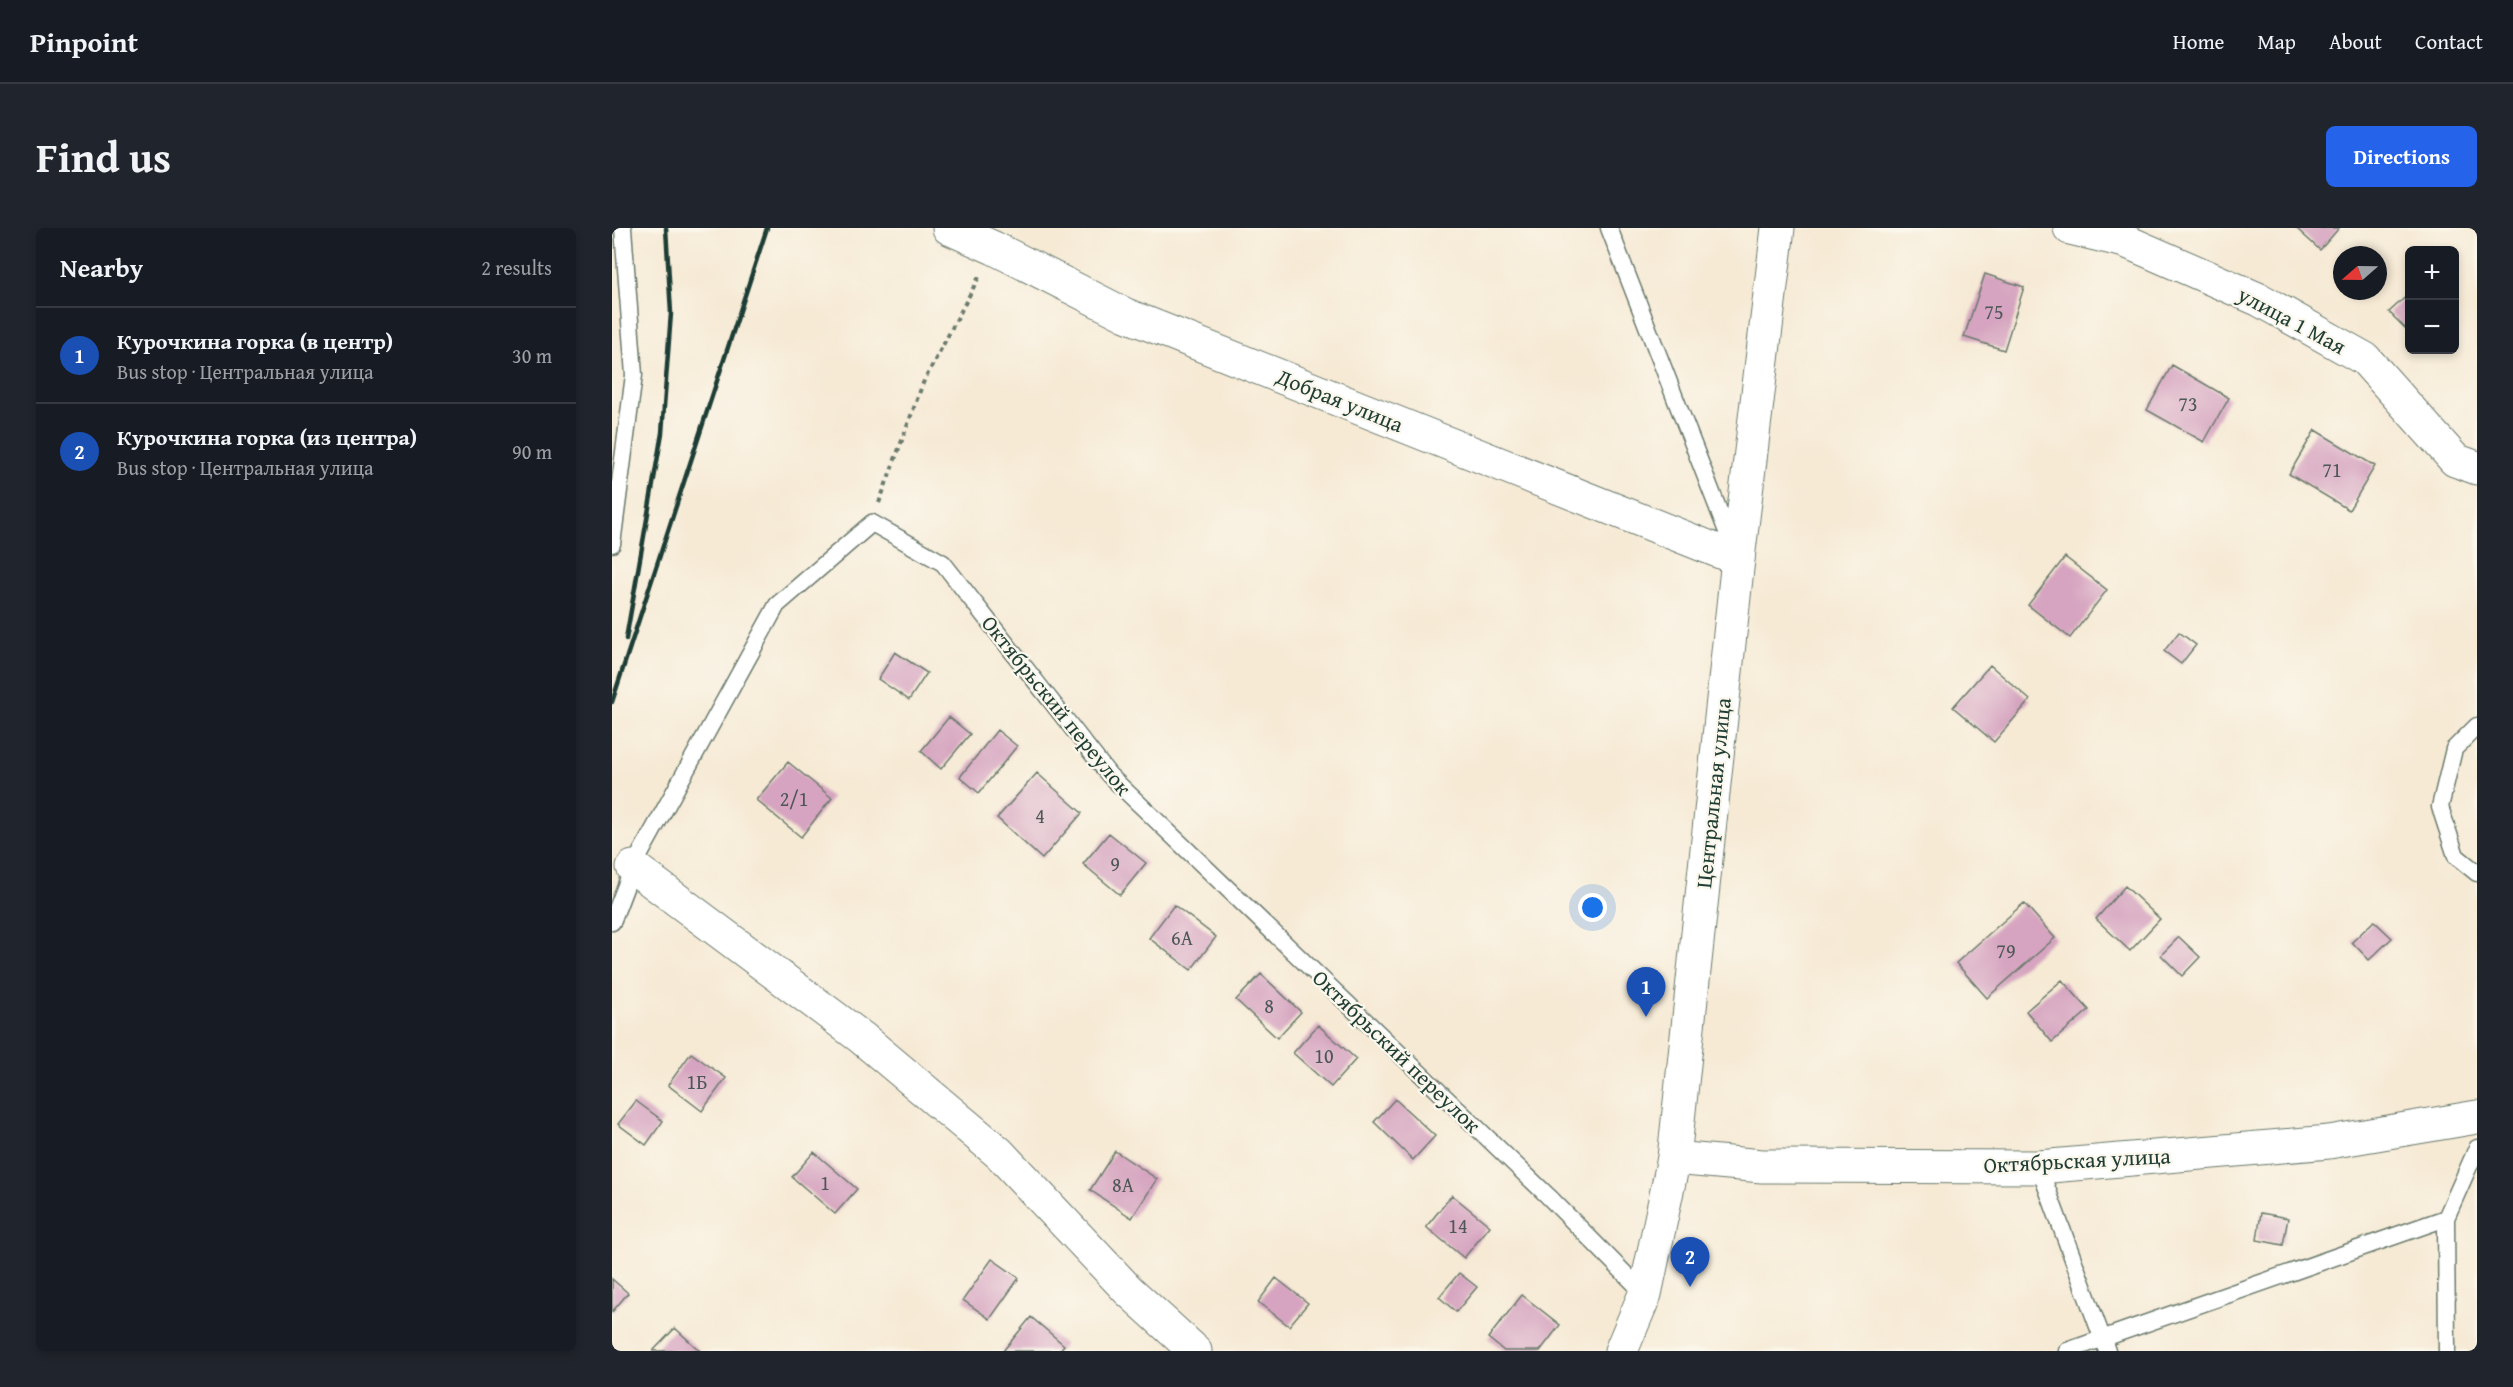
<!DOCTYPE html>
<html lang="en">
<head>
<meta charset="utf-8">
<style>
  :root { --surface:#171b24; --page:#20242c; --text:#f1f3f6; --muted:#9ea1a6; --line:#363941; --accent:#2563eb }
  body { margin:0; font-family:"Gentium Book Plus",serif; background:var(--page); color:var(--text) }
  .controls { position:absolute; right:18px; top:18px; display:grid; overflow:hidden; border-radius:9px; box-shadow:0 3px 9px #0003 }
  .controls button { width:54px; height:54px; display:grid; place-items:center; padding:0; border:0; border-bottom:2px solid var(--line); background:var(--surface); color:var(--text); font:30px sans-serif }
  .compass { position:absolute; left:1721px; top:18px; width:54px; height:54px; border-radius:50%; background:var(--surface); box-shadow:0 3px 9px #0003; rotate:250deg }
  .you { position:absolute; left:981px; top:680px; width:21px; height:21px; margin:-15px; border:4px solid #fff; border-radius:50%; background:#1a73e8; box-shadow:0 0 0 9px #1a73e833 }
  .badge { display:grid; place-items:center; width:39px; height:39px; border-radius:50%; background:var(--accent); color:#fff; font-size:20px; font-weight:700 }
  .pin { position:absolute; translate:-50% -50px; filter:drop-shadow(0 2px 3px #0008) }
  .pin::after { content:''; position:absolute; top:32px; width:21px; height:18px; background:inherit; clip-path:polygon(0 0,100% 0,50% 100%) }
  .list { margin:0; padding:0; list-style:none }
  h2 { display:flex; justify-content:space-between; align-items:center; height:78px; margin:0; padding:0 24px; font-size:26px }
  h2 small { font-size:20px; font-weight:400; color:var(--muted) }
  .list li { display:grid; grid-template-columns:39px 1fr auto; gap:18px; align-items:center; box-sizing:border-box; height:96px; padding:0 24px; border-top:2px solid var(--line) }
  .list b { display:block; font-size:22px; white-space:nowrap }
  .list p { margin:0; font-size:20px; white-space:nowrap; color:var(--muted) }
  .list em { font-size:20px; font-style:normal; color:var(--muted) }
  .map { position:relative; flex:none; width:1865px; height:1123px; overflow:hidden; border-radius:9px }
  header { display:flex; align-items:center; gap:36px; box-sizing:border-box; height:84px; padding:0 30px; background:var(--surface); border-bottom:2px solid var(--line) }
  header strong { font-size:28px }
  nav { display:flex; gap:33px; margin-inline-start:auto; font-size:21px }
  .intro { display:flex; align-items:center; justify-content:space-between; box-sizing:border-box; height:144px; padding:0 36px }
  h1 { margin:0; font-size:42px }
  .button { padding:15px 27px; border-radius:9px; background:var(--accent); color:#fff; font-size:21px; font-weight:700 }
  main { display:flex; gap:36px; padding:0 36px }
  aside { flex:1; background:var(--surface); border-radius:9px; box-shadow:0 3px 9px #0003 }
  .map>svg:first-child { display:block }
  .building { fill:#d6a4c0 }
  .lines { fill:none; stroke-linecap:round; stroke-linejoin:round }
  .service-casing { stroke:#6a7a6c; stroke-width:19 }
  .minor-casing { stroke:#6a7a6c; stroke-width:35 }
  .tertiary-casing { stroke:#6a7a6c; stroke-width:35 }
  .path { stroke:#6a7a6c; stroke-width:4; stroke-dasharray:4.5 4.5; stroke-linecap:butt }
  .service { stroke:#fff; stroke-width:16 }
  .minor { stroke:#fff; stroke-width:33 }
  .tertiary { stroke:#fff; stroke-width:33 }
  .rail { stroke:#1f3d34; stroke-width:4.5 }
  .labels { text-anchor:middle; stroke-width:4.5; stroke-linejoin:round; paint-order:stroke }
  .number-label { font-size:20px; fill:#4d5757 }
  .street-label { font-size:22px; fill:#1f3d34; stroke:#fbf7ec }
</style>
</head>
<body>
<header>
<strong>Pinpoint</strong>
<nav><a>Home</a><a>Map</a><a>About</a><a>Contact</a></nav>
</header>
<div class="intro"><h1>Find us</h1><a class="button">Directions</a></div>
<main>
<aside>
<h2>Nearby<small>2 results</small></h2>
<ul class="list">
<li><span class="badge" style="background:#1a4fb4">1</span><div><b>Курочкина горка (в центр)</b><p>Bus stop · Центральная улица</p></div><em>30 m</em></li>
<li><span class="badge" style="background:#1a4fb4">2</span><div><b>Курочкина горка (из центра)</b><p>Bus stop · Центральная улица</p></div><em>90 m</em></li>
</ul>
</aside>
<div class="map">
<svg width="1865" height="1123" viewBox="0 0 1865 1123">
  <rect width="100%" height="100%" fill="#fbf7ec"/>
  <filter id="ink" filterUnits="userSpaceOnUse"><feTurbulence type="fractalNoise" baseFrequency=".0167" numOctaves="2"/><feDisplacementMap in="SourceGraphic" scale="12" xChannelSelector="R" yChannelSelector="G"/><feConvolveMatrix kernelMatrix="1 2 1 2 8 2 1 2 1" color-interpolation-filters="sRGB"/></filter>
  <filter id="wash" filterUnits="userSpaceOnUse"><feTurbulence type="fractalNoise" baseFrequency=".008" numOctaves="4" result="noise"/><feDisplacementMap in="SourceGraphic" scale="24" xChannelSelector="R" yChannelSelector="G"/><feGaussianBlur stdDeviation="1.35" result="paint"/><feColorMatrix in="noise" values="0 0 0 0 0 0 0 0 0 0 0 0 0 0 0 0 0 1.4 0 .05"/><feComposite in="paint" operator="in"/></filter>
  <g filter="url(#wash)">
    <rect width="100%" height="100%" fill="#f6ead5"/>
    <g id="blocks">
      <path class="building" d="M 1684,0 L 1727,0 L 1708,22 Z
        M 1373,46 L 1412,59 L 1392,122 L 1352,109 Z
        M 1798,65 L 1798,105 L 1777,84 Z
        M 1560,137 L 1617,170 L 1592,214 L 1535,182 Z
        M 1703,202 L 1763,238 L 1737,282 L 1677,246 Z
        M 1453,329 L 1495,362 L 1458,410 L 1416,377 Z
        M 1567,404 L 1584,417 L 1569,436 L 1552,423 Z
        M 283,424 L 315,445 L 297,472 L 266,451 Z
        M 1378,437 L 1418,472 L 1382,514 L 1341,479 Z
        M 337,489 L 358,506 L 329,541 L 309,523 Z
        M 385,502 L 405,518 L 367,565 L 348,549 Z
        M 176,534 L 220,570 L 189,609 L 144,572 Z
        M 425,545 L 470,585 L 430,631 L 385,590 Z
        M 497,605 L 534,635 L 508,667 L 471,636 Z
        M 1513,658 L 1548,691 L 1518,723 L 1484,691 Z
        M 1412,675 L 1443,710 L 1375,770 L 1344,735 Z
        M 562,677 L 604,709 L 579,742 L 537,710 Z
        M 1762,693 L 1780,710 L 1757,732 L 1740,714 Z
        M 1567,709 L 1588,729 L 1570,748 L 1549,727 Z
        M 649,746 L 689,784 L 665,810 L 624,772 Z
        M 1450,752 L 1477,782 L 1440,814 L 1414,783 Z
        M 706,797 L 744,831 L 719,859 L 681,825 Z
        M 79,825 L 114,850 L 90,883 L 56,857 Z
        M 783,871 L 823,908 L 801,932 L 762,894 Z
        M 24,873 L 51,893 L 34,917 L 6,896 Z
        M 503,923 L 545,951 L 520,990 L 478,962 Z
        M 202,924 L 245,961 L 223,986 L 180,949 Z
        M 840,967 L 878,998 L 852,1030 L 814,999 Z
        M 1649,985 L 1676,990 L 1671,1017 L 1645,1012 Z
        M 380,1031 L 407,1050 L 378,1091 L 351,1072 Z
        M 847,1045 L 865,1059 L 844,1084 L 827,1069 Z
        M 664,1050 L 696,1075 L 677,1098 L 646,1074 Z
        M 0,1051 L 16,1065 L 0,1084 Z
        M 910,1067 L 948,1097 L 928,1123 L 892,1123 L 876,1110 Z
        M 419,1089 L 452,1117 L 447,1123 L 391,1123 Z
        M 63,1100 L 88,1123 L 41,1123 Z"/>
    </g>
  </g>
  <g filter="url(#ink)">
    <use href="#blocks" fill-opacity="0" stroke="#6a7a6c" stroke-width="1.5"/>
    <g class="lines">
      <defs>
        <path id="service" d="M 997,0 L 1121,319
          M 0,316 L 22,147 L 11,0
          M 1865,498 L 1842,521 L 1828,579 L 1844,628 L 1865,645
          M 0,694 L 21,639 L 165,377 L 260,295 L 331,335 L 497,547 L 936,968 L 1033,1066
          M 1427,939 L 1495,1123
          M 1834,990 L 1835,1123
          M 1455,1123 L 1834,990 L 1865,920"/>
        <path id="minor" d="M 337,0 L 382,20 L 514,87 L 1126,331
          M 1458,0 L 1513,13 L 1648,72 L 1753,131 L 1843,232 L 1865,240
          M 21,639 L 250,810 L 387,925 L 516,1062 L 583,1123
          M 1062,930 L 1150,938 L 1427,939 L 1717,914 L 1865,889"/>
        <path id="tertiary" d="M 1009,1123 L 1033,1066 L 1062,930 L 1126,331 L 1166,0"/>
      </defs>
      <use href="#service" class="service-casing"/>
      <use href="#minor" class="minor-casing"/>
      <use href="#tertiary" class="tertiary-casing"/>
      <path class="path" d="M 267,275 L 311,155 L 368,47"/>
      <use href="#service" class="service"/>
      <use href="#minor" class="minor"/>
      <use href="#tertiary" class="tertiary"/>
      <path class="rail" d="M 14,411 L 50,205 L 59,85 L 54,0
        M 0,474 L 155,0"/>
    </g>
  </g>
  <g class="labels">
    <g class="number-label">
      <text x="1382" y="91">75</text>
      <text x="1576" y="183">73</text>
      <text x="1720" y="249">71</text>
      <text x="182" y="578">2/1</text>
      <text x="428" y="595">4</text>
      <text x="503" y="643">9</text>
      <text x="570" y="717">6А</text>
      <text x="1394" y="730">79</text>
      <text x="657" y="785">8</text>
      <text x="712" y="835">10</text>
      <text x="85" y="861">1Б</text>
      <text x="213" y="962">1</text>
      <text x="511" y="964">8А</text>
      <text x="846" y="1005">14</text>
    </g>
    <g class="street-label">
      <text transform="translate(1680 92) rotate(28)" y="8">улица 1 Мая</text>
      <text transform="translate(728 172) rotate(22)" y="8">Добрая улица</text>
      <text transform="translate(445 477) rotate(51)" y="8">Октябрьский переулок</text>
      <text transform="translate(1101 565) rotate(-84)" y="8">Центральная улица</text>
      <text transform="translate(785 823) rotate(44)" y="8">Октябрьский переулок</text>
      <text transform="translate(1465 932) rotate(-3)" y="8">Октябрьская улица</text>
    </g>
  </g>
</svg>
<div class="controls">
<button>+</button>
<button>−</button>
</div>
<svg class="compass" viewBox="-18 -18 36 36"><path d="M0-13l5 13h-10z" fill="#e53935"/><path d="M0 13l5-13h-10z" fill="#9ea1a6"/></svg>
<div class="you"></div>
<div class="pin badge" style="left:1034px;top:789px;background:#1a4fb4">1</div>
<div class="pin badge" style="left:1078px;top:1059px;background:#1a4fb4">2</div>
</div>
</main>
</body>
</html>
